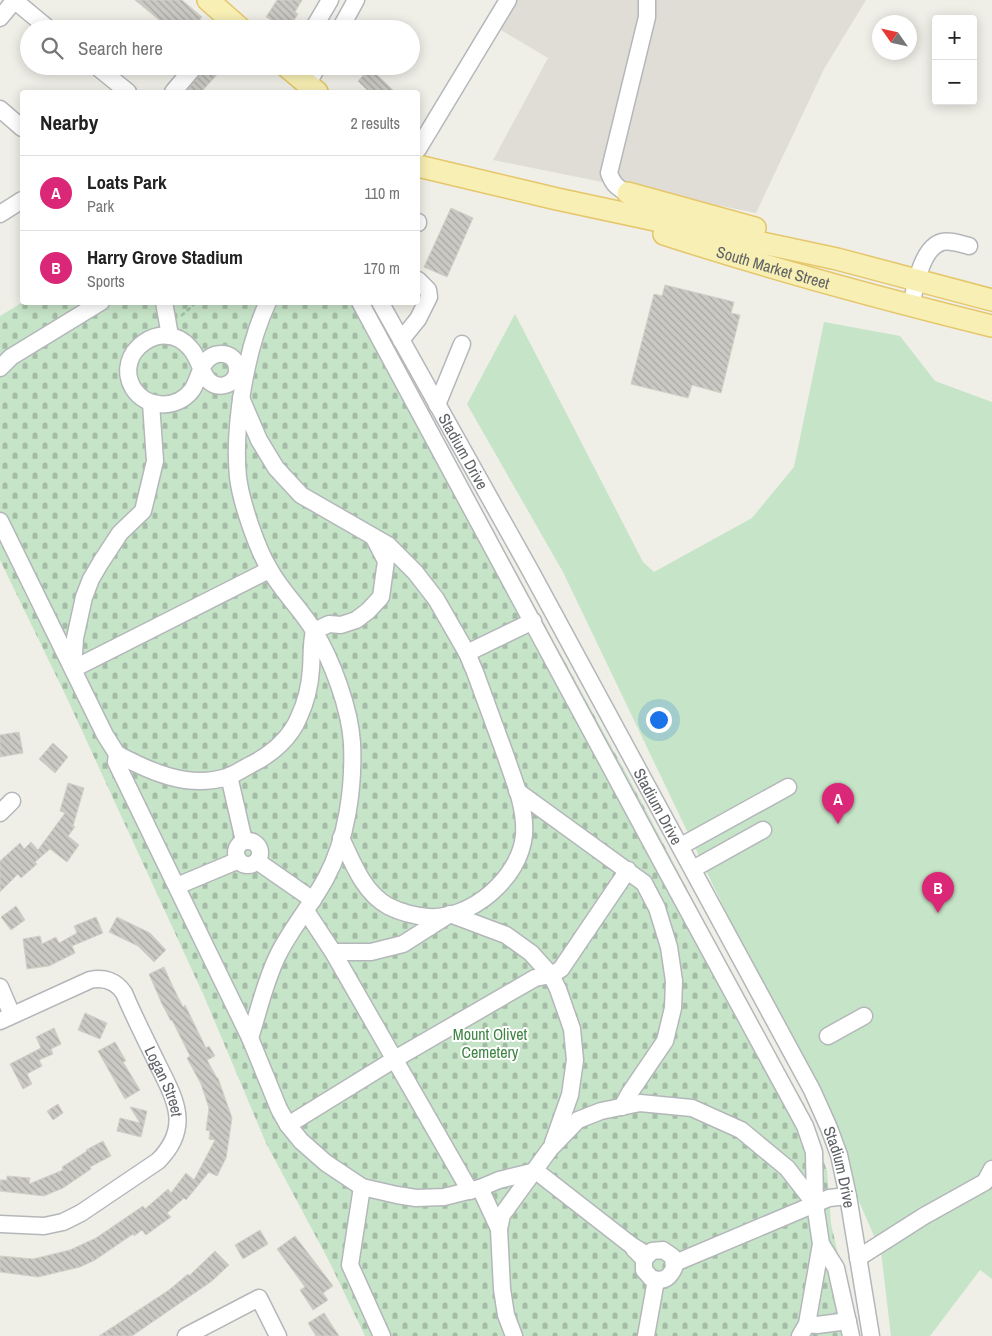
<!DOCTYPE html>
<html lang="en">
<head>
<meta charset="utf-8">
<style>
  :root { --surface:#fff; --page:#f6f6f6; --text:#222; --muted:#767676; --line:#e0e0e0; --accent:#db2777 }
  body { margin:0; font-family:"Archivo Narrow",sans-serif; background:var(--page); color:var(--text) }
  .controls { position:absolute; right:15px; top:15px; display:grid; overflow:hidden; border-radius:5px; box-shadow:0 2px 12px #0003 }
  .controls button { width:45px; height:45px; display:grid; place-items:center; padding:0; border:0; border-bottom:1px solid var(--line); background:var(--surface); color:var(--text); font:25px sans-serif }
  .compass { position:absolute; left:872px; top:15px; width:45px; height:45px; border-radius:50%; background:var(--surface); box-shadow:0 2px 12px #0003; rotate:304deg }
  .you { position:absolute; left:658px; top:719px; width:18px; height:18px; margin:-12px; border:4px solid #fff; border-radius:50%; background:#1a73e8; box-shadow:0 0 0 8px #1a73e833 }
  .badge { display:grid; place-items:center; width:32px; height:32px; border-radius:50%; background:var(--accent); color:#fff; font-size:16px; font-weight:700 }
  .pin { position:absolute; translate:-50% -41px; filter:drop-shadow(0 1px 2px #0008) }
  .pin::after { content:''; position:absolute; top:26px; width:18px; height:15px; background:inherit; clip-path:polygon(0 0,100% 0,50% 100%) }
  .list { margin:0; padding:0; list-style:none }
  h2 { display:flex; justify-content:space-between; align-items:center; height:65px; margin:0; padding:0 20px; font-size:21px }
  h2 small { font-size:16px; font-weight:400; color:var(--muted) }
  .list li { display:grid; grid-template-columns:32px 1fr auto; gap:15px; align-items:center; box-sizing:border-box; height:75px; padding:0 20px; border-top:1px solid var(--line) }
  .list b { display:block; font-size:19px; white-space:nowrap }
  .list p { margin:0; font-size:16px; white-space:nowrap; color:var(--muted) }
  .list em { font-size:16px; font-style:normal; color:var(--muted) }
  .icon { flex:none; width:28px; height:28px; fill:none; stroke:currentColor; stroke-width:2; stroke-linecap:round; stroke-linejoin:round }
  .map { position:relative; flex:none; width:992px; height:1336px; overflow:hidden }
  .search { position:absolute; background:var(--surface); box-shadow:0 2px 12px #0003; left:20px; top:20px; width:400px; height:55px; display:flex; align-items:center; gap:12px; box-sizing:border-box; padding:0 18px; border-radius:28px; color:var(--muted); font-size:19px }
  .panel { position:absolute; background:var(--surface); box-shadow:0 2px 12px #0003; left:20px; top:90px; width:400px; height:215px; border-radius:5px }
  .map>svg:first-child { display:block }
  .education { fill:#dfddd6 }
  .cemetery { fill:url(#cemetery-stones) }
  .green { fill:#c6e4c7 }
  .building { fill:url(#building-back-hatch); stroke:#d4d0c6 }
  .lines { fill:none; stroke-linecap:round; stroke-linejoin:round }
  .minor-casing { stroke:#b4b7ba; stroke-width:19 }
  .major-casing { stroke:#e5c66a; stroke-width:24 }
  .path { stroke:#9fc3aa; stroke-width:2.5; stroke-dasharray:5 2.5; stroke-linecap:butt }
  .minor { stroke:#fff; stroke-width:16 }
  .major { stroke:#f8efb4; stroke-width:21 }
  .labels { text-anchor:middle; stroke-width:4; stroke-linejoin:round; paint-order:stroke }
  .street-label { font-size:16px; fill:#5f6266; stroke:#fff }
  .park-label { font-size:16px; fill:#3f8544; stroke:#fff }
</style>
</head>
<body>
<div class="map">
<svg width="992" height="1336" viewBox="0 0 992 1336">
  <defs>
    <pattern id="cemetery-stones" width="16" height="16" patternUnits="userSpaceOnUse" patternTransform="scale(1.25)"><rect width="16" height="16" fill="#c6e4c7"/><path d="M2 7V4a2 2 0 0 1 4 0v3zM10 15v-3a2 2 0 0 1 4 0v3z" fill="#a4bca5"/></pattern>
    <pattern id="building-back-hatch" width="6" height="6" patternUnits="userSpaceOnUse" patternTransform="scale(1.25)"><rect width="6" height="6" fill="#cbc9c4"/><path d="M-1 5l2 2M0 0l6 6M5-1l2 2" fill="none" stroke="#a8a7a3"/></pattern>
  </defs>
  <rect width="100%" height="100%" fill="#efeee7"/>
  <path class="education" d="M 516,0 L 866,0 L 824,69 L 756,213 L 493,160 L 548,58 L 499,29 Z"/>
  <path class="cemetery" d="M 23,302 L 369,303 L 640,799 L 753,1015 L 804,1104 L 827,1171 L 831,1224 L 857,1336 L 365,1336 L 329,1261 L 266,1143 L 204,996 L 66,696 L 0,560 L 0,316 Z"/>
  <path class="green" d="M 515,314 L 643,562 L 654,572 L 752,518 L 794,467 L 824,322 L 900,336 L 935,381 L 992,402 L 992,1279 L 980,1270 L 930,1336 L 891,1336 L 881,1252 L 804,1075 L 563,572 L 467,404 Z"/>
  <path class="building" d="M 135,0 L 182,0 L 202,17 L 192,29 L 184,24 L 179,29 L 170,29 Z
    M 277,0 L 302,0 L 295,12 L 298,14 L 288,29 L 266,17 Z
    M 207,66 L 225,66 L 201,92 L 186,92 Z
    M 370,68 L 395,92 L 369,92 L 358,81 Z
    M 451,208 L 473,218 L 447,277 L 424,267 Z
    M 665,285 L 734,302 L 731,313 L 740,315 L 721,393 L 692,385 L 688,398 L 631,384 L 654,294 L 662,296 Z
    M 19,732 L 23,753 L 0,757 L 0,735 Z
    M 53,743 L 68,757 L 55,773 L 39,759 Z
    M 68,783 L 84,788 L 73,826 L 75,827 L 68,836 L 79,845 L 67,862 L 50,849 L 35,862 L 37,864 L 21,878 L 18,874 L 0,892 L 0,861 L 20,843 L 24,849 L 31,842 L 38,850 L 65,813 L 60,811 Z
    M 16,906 L 25,920 L 11,930 L 1,917 Z
    M 96,917 L 103,933 L 72,946 L 75,953 L 49,966 L 27,969 L 23,939 L 40,936 L 42,944 L 56,937 L 59,943 L 77,933 L 74,926 Z
    M 117,917 L 150,933 L 166,950 L 154,962 L 138,946 L 109,932 Z
    M 164,967 L 173,987 L 183,1007 L 185,1005 L 206,1048 L 209,1046 L 215,1056 L 207,1060 L 217,1078 L 218,1078 L 232,1118 L 226,1158 L 217,1176 L 209,1172 L 186,1200 L 184,1198 L 167,1213 L 171,1217 L 146,1235 L 142,1230 L 134,1236 L 133,1234 L 95,1260 L 80,1267 L 38,1277 L 0,1272 L 0,1256 L 33,1259 L 70,1250 L 96,1238 L 143,1206 L 145,1209 L 168,1189 L 171,1193 L 186,1173 L 194,1180 L 215,1140 L 209,1139 L 210,1131 L 206,1130 L 209,1108 L 201,1084 L 187,1058 L 190,1056 L 172,1020 L 171,1021 L 162,1004 L 149,974 Z
    M 85,1013 L 107,1023 L 100,1039 L 78,1030 Z
    M 54,1028 L 61,1044 L 51,1049 L 53,1054 L 39,1060 L 42,1066 L 27,1074 L 32,1084 L 23,1089 L 10,1064 L 41,1048 L 36,1037 Z
    M 115,1042 L 126,1061 L 123,1062 L 140,1090 L 125,1099 L 98,1051 Z
    M 58,1104 L 63,1113 L 53,1120 L 47,1111 Z
    M 130,1107 L 147,1111 L 141,1137 L 117,1131 L 120,1118 L 140,1123 Z
    M 103,1141 L 111,1156 L 90,1167 L 91,1169 L 63,1188 L 44,1196 L 0,1191 L 0,1180 L 7,1180 L 7,1176 L 30,1178 L 29,1184 L 63,1170 L 62,1167 L 87,1151 L 86,1150 Z
    M 260,1230 L 268,1244 L 243,1259 L 235,1245 Z
    M 295,1236 L 333,1286 L 323,1293 L 328,1300 L 313,1310 L 300,1290 L 305,1287 L 277,1249 Z
    M 215,1251 L 229,1265 L 212,1281 L 132,1336 L 99,1336 L 169,1290 L 188,1274 L 189,1276 Z
    M 324,1313 L 339,1336 L 316,1336 L 308,1323 Z"/>
  <g class="lines">
    <defs>
      <g id="minor">
        <path d="M 14,0 L 49,29"/>
        <path d="M 0,18 L 15,0"/>
        <path d="M 313,29 L 330,0"/>
        <path d="M 340,29 L 356,0"/>
        <path d="M 96,66 L 128,92"/>
        <path d="M 307,84 L 318,66"/>
        <path d="M 173,92 L 195,66"/>
        <path d="M 0,109 L 22,128"/>
        <path d="M 418,149 L 508,0"/>
        <path d="M 628,193 C 617,188 613,184 609,173 L 647,17 L 647,0"/>
        <path d="M 0,214 L 22,200"/>
        <path d="M 418,223 L 418,222"/>
        <path d="M 164,302 L 170,336"/>
        <path d="M 360,302 L 667,872 L 805,1126 L 814,1152 L 815,1204"/>
        <path id="s1" d="M 380,302 L 530,570 L 812,1090 L 829,1128 L 839,1155 L 848,1196 L 871,1336"/>
        <path d="M 911,306 C 915,288 921,248 942,242 C 951,240 961,244 969,246"/>
        <path d="M 401,340 L 418,319 L 429,297 L 428,290 L 418,280"/>
        <path d="M 0,368 L 11,357 L 101,302"/>
        <path d="M 201,368 C 203,372 206,378 209,381 C 219,391 236,384 237,371 C 238,353 218,349 207,360 C 199,369 198,381 192,390 C 177,410 146,409 133,388 C 112,352 164,316 190,348 C 195,353 198,361 201,368"/>
        <path d="M 241,398 L 259,440 L 276,468 L 301,495 L 388,545 L 415,572 L 436,599 L 467,653 L 475,672 C 485,699 495,727 505,754 C 514,781 526,807 524,835 C 520,878 471,920 428,917 C 415,916 400,912 388,906 C 363,892 353,863 341,838"/>
        <path d="M 151,403 L 155,461 L 143,511 L 120,533 L 101,562 L 91,579 L 84,597 L 75,638 L 73,669 L 269,570"/>
        <path d="M 437,405 L 462,344"/>
        <path d="M 0,521 L 105,735 L 117,754 L 116,762 L 250,1038 L 279,1109 L 288,1125 L 301,1141 L 326,1163 L 362,1187 L 397,1195 L 416,1198 L 444,1197 L 480,1188 L 499,1180 L 536,1171 L 631,1245 L 647,1255"/>
        <path d="M 467,653 L 533,621"/>
        <path d="M 117,754 C 151,772 188,789 227,777 C 236,774 245,767 254,763 C 273,753 291,737 299,717 C 306,702 310,685 311,669 C 312,655 311,644 314,631 L 329,624 L 341,625 L 356,620 L 368,611 L 381,597 L 386,561 L 374,538"/>
        <path d="M 229,776 L 244,841"/>
        <path d="M 517,791 L 644,883 L 657,908 L 669,947 L 674,981 L 673,1008 L 665,1041 L 629,1094 L 622,1107"/>
        <path d="M 0,813 L 12,801"/>
        <circle cx="248" cy="853" r="12"/>
        <path d="M 681,846 L 788,787"/>
        <path d="M 257,861 L 313,900"/>
        <path d="M 693,869 L 763,830"/>
        <path d="M 177,886 L 239,860"/>
        <path d="M 306,911 L 333,952 L 470,1191"/>
        <path d="M 333,952 L 371,952 L 403,944 L 450,914 L 506,935 L 531,953 L 551,975 L 558,989 L 572,1029 L 575,1060 L 570,1095 L 553,1143"/>
        <path d="M 0,987 L 12,1015"/>
        <path id="s2" d="M 0,1021 L 90,980 C 104,977 116,981 124,993 C 134,1017 146,1040 157,1063 C 175,1099 192,1127 158,1161 L 81,1213 L 63,1222 L 44,1226 L 0,1224"/>
        <path d="M 828,1036 L 864,1016"/>
        <path d="M 250,1038 C 259,1010 265,981 278,955 C 290,930 312,904 326,878 C 347,839 354,787 352,743 C 350,709 332,660 314,631 C 302,610 282,592 270,570 C 257,549 241,502 238,477 C 233,426 246,348 268,302"/>
        <path d="M 288,1125 L 395,1059 L 535,978 L 551,975 L 561,969 L 628,870"/>
        <path d="M 362,1187 L 350,1265 L 382,1336"/>
        <path d="M 480,1188 L 499,1229"/>
        <path d="M 821,1244 L 836,1268 L 851,1336"/>
        <path d="M 634,1249 L 644,1259 L 644,1270 L 651,1278 C 662,1282 669,1279 674,1268 L 673,1257 L 663,1250 L 652,1251 L 644,1259"/>
        <path d="M 858,1258 L 924,1216 L 985,1182 L 992,1169"/>
        <path d="M 675,1263 L 815,1204 L 829,1198 L 848,1196"/>
        <path d="M 807,1324 L 817,1325 L 848,1321"/>
        <path d="M 186,1336 L 259,1298 L 278,1336"/>
        <path d="M 514,1336 L 506,1315 L 502,1289 L 499,1229 L 502,1215 L 550,1149 L 578,1120 L 601,1111 L 640,1103 L 692,1108 L 741,1130 L 787,1168 L 815,1204 L 821,1244 L 807,1324 L 800,1336"/>
        <path d="M 646,1336 L 656,1280"/>
      </g>
      <g id="major">
        <path d="M 208,0 L 241,29"/>
        <path d="M 286,66 L 317,92"/>
        <path d="M 418,166 L 557,199 L 837,259 L 992,300"/>
        <path d="M 628,193 L 755,228"/>
        <path id="s3" d="M 664,234 C 772,269 882,299 992,326"/>
      </g>
    </defs>
    <use href="#minor" class="minor-casing"/>
    <use href="#major" class="major-casing"/>
    <path class="path" d="M 181,316 L 197,302"/>
    <use href="#minor" class="minor"/>
    <use href="#major" class="major"/>
  </g>
  <g class="labels">
    <g class="street-label">
      <text dy="6" stroke="none"><textPath href="#s3" startOffset="114">South Market Street</textPath></text>
      <text dy="6" stroke="none"><textPath href="#s1" startOffset="171">Stadium Drive</textPath></text>
      <text dy="6" stroke="none"><textPath href="#s1" startOffset="576">Stadium Drive</textPath></text>
      <text dy="6" stroke="none"><textPath href="#s2" startOffset="235">Logan Street</textPath></text>
      <text dy="6" stroke="none"><textPath href="#s1" startOffset="981">Stadium Drive</textPath></text>
    </g>
    <g class="park-label">
      <text x="490" y="1040">Mount Olivet<tspan x="490" dy="18">Cemetery</tspan></text>
    </g>
  </g>
</svg>
<div class="controls">
<button>+</button>
<button>−</button>
</div>
<svg class="compass" viewBox="-18 -18 36 36"><path d="M0-13l5 13h-10z" fill="#e53935"/><path d="M0 13l5-13h-10z" fill="#767676"/></svg>
<div class="you"></div>
<div class="pin badge" style="left:838px;top:824px">A</div>
<div class="pin badge" style="left:938px;top:913px">B</div>
<div class="search"><svg class="icon" aria-label="search" viewBox="0 0 24 24"><circle cx="10" cy="10" r="6"/><path d="M15 15l6 6"/></svg>Search here</div>
<section class="panel">
<h2>Nearby<small>2 results</small></h2>
<ul class="list">
<li><span class="badge">A</span><div><b>Loats Park</b><p>Park</p></div><em>110 m</em></li>
<li><span class="badge">B</span><div><b>Harry Grove Stadium</b><p>Sports</p></div><em>170 m</em></li>
</ul>
</section>
</div>
</body>
</html>
